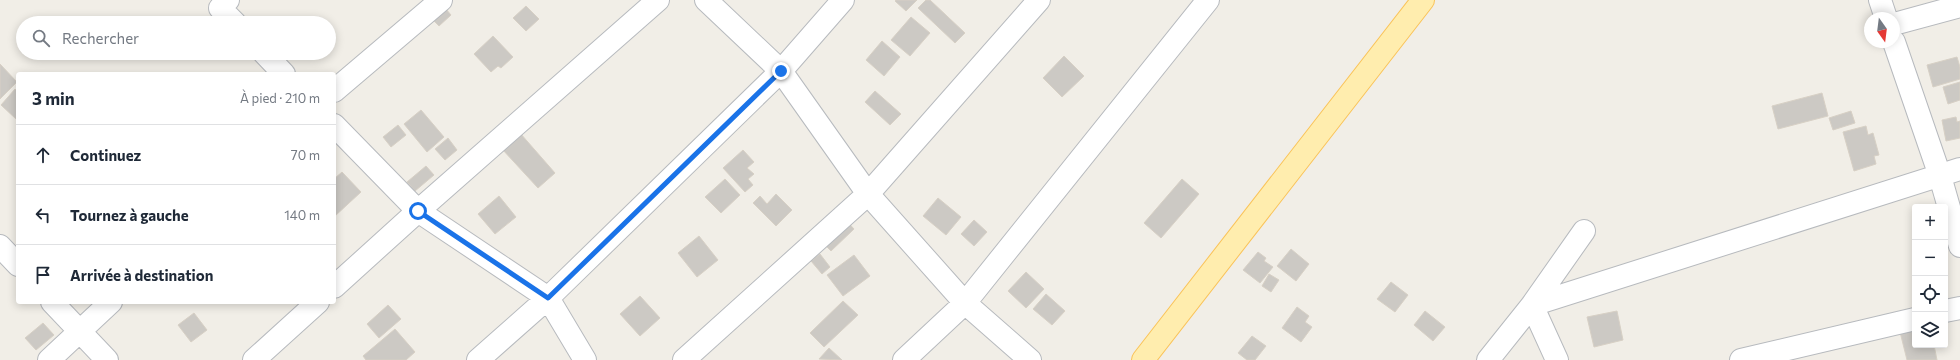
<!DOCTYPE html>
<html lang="fr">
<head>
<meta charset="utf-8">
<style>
  :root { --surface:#fff; --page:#f2f2f3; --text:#1f2937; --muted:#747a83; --line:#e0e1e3 }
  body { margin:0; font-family:Commissioner,sans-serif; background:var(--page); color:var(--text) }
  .controls { position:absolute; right:12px; bottom:12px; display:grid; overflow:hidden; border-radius:4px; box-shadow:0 2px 10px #0003 }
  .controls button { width:36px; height:36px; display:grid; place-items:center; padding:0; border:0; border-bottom:1px solid var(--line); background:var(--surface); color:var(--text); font:20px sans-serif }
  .compass { position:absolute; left:1864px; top:12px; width:36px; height:36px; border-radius:50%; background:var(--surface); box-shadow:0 2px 10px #0003; rotate:166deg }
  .stop { position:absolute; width:12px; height:12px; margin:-9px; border:3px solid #1a73e8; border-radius:50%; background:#fff }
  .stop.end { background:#1a73e8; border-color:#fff; box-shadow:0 1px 4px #0008 }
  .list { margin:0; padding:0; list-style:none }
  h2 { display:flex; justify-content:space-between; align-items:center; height:52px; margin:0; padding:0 16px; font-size:17px }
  h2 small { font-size:13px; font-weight:400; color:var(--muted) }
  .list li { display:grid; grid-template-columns:26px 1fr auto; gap:12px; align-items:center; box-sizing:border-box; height:60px; padding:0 16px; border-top:1px solid var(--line) }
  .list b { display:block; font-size:15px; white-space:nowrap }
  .list em { font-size:13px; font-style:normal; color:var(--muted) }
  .icon { flex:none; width:22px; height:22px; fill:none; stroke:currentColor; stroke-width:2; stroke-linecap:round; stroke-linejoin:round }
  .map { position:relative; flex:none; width:1960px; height:360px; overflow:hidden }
  .search { position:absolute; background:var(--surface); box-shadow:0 2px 10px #0003; left:16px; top:16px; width:320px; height:44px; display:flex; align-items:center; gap:10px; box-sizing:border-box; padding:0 14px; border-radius:22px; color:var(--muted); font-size:15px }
  .panel { position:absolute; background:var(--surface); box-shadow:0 2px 10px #0003; left:16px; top:72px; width:320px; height:232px; border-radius:4px }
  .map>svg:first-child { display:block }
  .building { fill:#ccc9c4; stroke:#d7d0c5 }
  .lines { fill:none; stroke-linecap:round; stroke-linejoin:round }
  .minor-casing { stroke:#b7babe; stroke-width:24 }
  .major-casing { stroke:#fac358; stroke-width:24 }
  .minor { stroke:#fff; stroke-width:22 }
  .major { stroke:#ffedae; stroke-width:22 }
  .route { stroke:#1a73e8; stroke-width:5 }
</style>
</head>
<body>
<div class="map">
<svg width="1960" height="360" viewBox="0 0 1960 360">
  <rect width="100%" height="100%" fill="#f1eee7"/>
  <path class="building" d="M 896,0 L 917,0 L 906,11 L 895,1 Z
    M 926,0 L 930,0 L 965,33 L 955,43 L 918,8 Z
    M 440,2 L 451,15 L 439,26 L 427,14 Z
    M 526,6 L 539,19 L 526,31 L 513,18 Z
    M 911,17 L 930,33 L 910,56 L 891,40 Z
    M 493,36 L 513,57 L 501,68 L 498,66 L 491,72 L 474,54 Z
    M 882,41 L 900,57 L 884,76 L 866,60 Z
    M 1064,56 L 1084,76 L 1062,97 L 1043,78 Z
    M 1957,57 L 1960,67 L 1960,79 L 1933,87 L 1927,65 Z
    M 0,64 L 17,82 L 0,99 Z
    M 1960,82 L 1960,100 L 1948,104 L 1943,87 Z
    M 15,89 L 18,92 L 18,117 L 16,119 L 1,105 Z
    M 875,91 L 901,114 L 890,125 L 865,102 Z
    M 1822,93 L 1828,116 L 1778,129 L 1772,106 Z
    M 421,110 L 444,137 L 427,152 L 404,124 Z
    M 1851,111 L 1855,123 L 1833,130 L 1829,118 Z
    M 1956,117 L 1957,122 L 1960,121 L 1960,138 L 1946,141 L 1942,120 Z
    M 398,125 L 406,135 L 391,147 L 383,137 Z
    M 1866,126 L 1868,135 L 1873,133 L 1879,155 L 1874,156 L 1876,164 L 1854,171 L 1843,132 Z
    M 520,133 L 555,173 L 538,188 L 502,149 Z
    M 448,138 L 457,150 L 445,160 L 435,149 Z
    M 743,150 L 754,162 L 747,168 L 754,174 L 748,179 L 753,185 L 745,192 L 723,168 Z
    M 426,166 L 434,175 L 415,191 L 407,182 Z
    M 342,172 L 361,192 L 335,216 L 334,179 Z
    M 725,179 L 740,195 L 721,213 L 705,197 Z
    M 1182,179 L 1199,194 L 1161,238 L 1144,223 Z
    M 776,194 L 792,210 L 776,226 L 753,203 L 760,196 L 767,204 Z
    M 499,196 L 516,217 L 495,234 L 478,214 Z
    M 938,198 L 961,217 L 946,235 L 923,216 Z
    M 844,218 L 854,229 L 831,251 L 821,241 Z
    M 974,220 L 987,232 L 974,246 L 961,234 Z
    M 699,236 L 718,260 L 697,277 L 678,253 Z
    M 1291,249 L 1309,264 L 1296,281 L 1277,266 Z
    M 1258,252 L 1266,258 L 1264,261 L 1273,267 L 1260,283 L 1243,270 Z
    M 820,254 L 830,267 L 822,274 L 811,261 Z
    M 854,255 L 870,276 L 843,296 L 827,275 Z
    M 1026,272 L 1044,289 L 1026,308 L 1008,291 Z
    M 1269,274 L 1279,280 L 1271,292 L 1262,286 Z
    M 1391,282 L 1408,295 L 1395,312 L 1377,299 Z
    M 1046,294 L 1065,311 L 1052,325 L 1033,309 Z
    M 640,296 L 660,318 L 640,336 L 620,314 Z
    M 843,301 L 858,315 L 824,347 L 810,333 Z
    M 388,305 L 401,319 L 379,338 L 367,324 Z
    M 1297,307 L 1309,316 L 1305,322 L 1312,327 L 1301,342 L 1282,328 Z
    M 1425,311 L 1445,327 L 1433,341 L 1414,325 Z
    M 1617,311 L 1623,340 L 1594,347 L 1587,317 Z
    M 194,313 L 207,330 L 191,342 L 178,325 Z
    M 43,323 L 54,335 L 36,350 L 25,338 Z
    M 1915,328 L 1915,345 L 1934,345 L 1937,360 L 1907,360 L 1900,332 Z
    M 395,329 L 415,352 L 406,360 L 366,360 L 363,356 Z
    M 1252,336 L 1266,346 L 1255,360 L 1247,360 L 1238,353 Z
    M 829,348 L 842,360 L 819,359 Z"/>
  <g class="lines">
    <defs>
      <path id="minor" d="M 228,0 L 220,8 L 235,23
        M 706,0 L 781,71 L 868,194 L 965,303 L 1030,360
        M 1880,0 L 1886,18
        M 1894,24 L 1960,6
        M 1894,42 L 1940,176 L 1960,246
        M 264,53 L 284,74
        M 334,91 L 441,0
        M 334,125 L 418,211 L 548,298 L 585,360
        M 0,246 L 18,265
        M 334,287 L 418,211 L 658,0
        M 52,302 L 107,360
        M 1945,311 L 1960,308
        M 49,360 L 111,302
        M 254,360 L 318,302
        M 478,360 L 548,298 L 781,71 L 843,0
        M 684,360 L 868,194 L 1039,0
        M 904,360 L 965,303 L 1208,0
        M 1488,360 L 1532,305 L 1584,231
        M 1557,360 L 1532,305 L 1960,169
        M 1741,360 L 1915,319"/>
      <path id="major" d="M 1143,360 L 1423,0"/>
    </defs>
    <use href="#minor" class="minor-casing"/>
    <use href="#major" class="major-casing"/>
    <use href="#minor" class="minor"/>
    <use href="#major" class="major"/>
  </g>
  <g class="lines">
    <path class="route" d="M 418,211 L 548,298 L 781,71"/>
  </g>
</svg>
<div class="controls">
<button>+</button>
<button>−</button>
<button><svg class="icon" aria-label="locate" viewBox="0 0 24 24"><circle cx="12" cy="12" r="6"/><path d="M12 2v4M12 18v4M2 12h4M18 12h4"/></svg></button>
<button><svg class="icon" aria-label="layers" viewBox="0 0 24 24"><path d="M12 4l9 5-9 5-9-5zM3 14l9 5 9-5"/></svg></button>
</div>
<svg class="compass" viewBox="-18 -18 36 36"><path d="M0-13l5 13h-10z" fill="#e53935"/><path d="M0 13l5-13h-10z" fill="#747a83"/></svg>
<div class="stop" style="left:418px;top:211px"></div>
<div class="stop end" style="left:781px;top:71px"></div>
<div class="search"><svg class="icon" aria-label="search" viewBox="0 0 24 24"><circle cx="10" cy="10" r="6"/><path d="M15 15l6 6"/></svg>Rechercher</div>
<section class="panel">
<h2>3 min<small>À pied · 210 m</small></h2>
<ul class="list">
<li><svg class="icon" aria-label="ahead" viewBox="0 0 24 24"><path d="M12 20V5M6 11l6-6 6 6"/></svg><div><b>Continuez</b></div><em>70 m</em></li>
<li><svg class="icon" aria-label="left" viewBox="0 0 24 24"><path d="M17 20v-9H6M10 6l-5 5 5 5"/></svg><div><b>Tournez à gauche</b></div><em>140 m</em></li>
<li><svg class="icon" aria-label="arrive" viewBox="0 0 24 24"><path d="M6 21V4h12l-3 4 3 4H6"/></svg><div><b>Arrivée à destination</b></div></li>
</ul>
</section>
</div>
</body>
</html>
